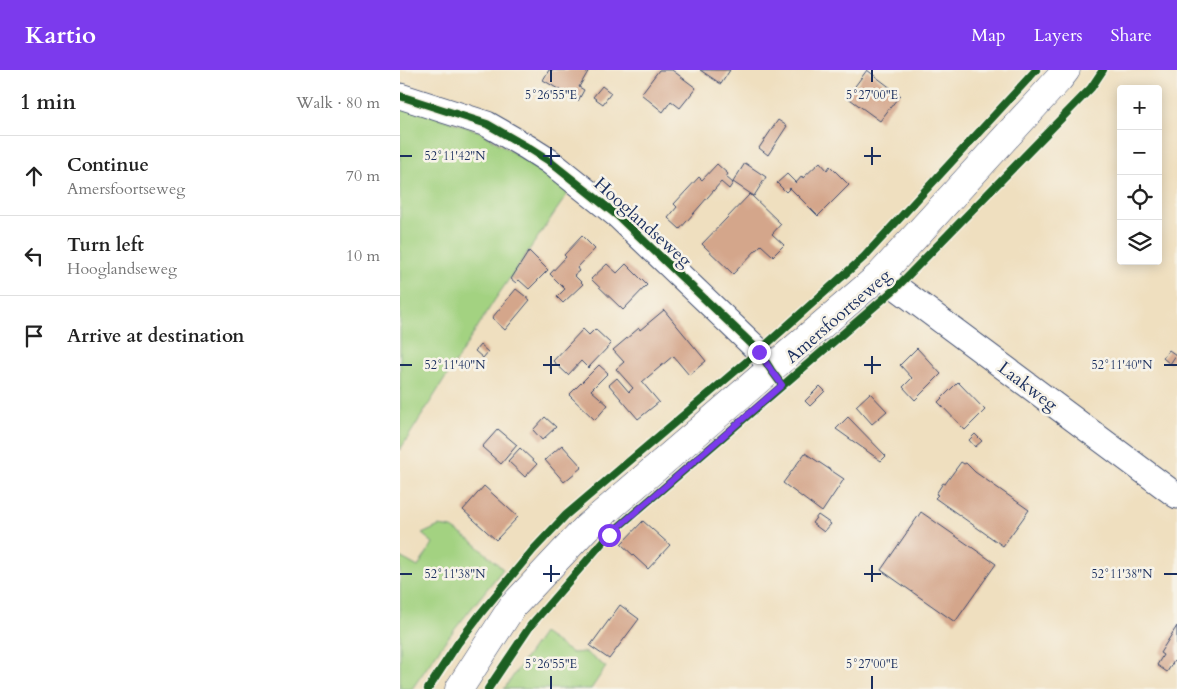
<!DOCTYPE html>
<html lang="en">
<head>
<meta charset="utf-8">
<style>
  :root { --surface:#fff; --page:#f2f2f2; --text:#222; --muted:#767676; --line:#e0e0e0; --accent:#7c3aed }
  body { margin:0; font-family:Cardo,serif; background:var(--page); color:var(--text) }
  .controls { position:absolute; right:15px; top:15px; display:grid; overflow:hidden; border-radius:5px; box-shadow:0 2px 12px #0003 }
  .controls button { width:45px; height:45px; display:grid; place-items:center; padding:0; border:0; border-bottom:1px solid var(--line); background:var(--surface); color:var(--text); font:25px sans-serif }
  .stop { position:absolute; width:15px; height:15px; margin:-11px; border:4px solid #7c3aed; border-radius:50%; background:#fff }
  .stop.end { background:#7c3aed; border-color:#fff; box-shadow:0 1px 5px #0008 }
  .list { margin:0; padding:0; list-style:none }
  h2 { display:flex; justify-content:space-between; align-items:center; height:65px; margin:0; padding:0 20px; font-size:21px }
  h2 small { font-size:16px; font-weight:400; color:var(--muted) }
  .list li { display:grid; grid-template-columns:32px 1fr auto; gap:15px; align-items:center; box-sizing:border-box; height:80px; padding:0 20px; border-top:1px solid var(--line) }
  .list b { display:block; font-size:19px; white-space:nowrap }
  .list p { margin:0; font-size:16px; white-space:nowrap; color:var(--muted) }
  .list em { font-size:16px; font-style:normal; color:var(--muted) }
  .icon { flex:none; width:28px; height:28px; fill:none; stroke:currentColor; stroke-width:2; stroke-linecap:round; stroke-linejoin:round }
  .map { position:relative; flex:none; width:777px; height:619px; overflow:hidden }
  header { display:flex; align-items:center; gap:30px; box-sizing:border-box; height:70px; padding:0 25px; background:var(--accent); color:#fff }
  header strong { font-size:24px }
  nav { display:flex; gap:28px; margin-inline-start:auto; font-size:18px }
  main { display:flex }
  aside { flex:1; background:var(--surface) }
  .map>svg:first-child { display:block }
  .green { fill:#a3d281; stroke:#5f8070 }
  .building { fill:#d4a68b }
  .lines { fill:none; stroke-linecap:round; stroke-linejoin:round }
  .minor-casing { stroke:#3b496d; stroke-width:27 }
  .secondary-casing { stroke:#3b496d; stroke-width:29 }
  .minor { stroke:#fff; stroke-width:25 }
  .secondary { stroke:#fff; stroke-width:28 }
  .cycleway-casing { stroke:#f7f3e8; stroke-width:11 }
  .cycleway { stroke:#1b5e20; stroke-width:8 }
  .route { stroke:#7c3aed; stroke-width:6 }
  .ticks { fill:none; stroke:#1b2f5e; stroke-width:2 }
  .labels { text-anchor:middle; stroke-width:5; stroke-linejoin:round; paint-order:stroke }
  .street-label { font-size:18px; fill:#1b2f5e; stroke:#f7f3e8 }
  .ticks-label { font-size:12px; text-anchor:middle; fill:#1b2f5e; stroke:#f7f3e8; stroke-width:5; stroke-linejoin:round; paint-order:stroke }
</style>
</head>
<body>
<header>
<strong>Kartio</strong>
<nav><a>Map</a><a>Layers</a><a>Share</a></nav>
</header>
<main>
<aside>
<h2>1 min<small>Walk · 80 m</small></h2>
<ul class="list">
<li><svg class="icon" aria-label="ahead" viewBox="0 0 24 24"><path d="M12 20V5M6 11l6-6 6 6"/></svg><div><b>Continue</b><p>Amersfoortseweg</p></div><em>70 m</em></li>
<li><svg class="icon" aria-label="left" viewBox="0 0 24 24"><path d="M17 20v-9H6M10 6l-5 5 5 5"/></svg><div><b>Turn left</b><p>Hooglandseweg</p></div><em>10 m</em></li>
<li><svg class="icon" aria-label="arrive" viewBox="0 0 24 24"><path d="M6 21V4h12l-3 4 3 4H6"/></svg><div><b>Arrive at destination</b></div></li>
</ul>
</aside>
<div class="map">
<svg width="777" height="619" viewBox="0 0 777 619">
  <rect width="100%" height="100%" fill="#f7f3e8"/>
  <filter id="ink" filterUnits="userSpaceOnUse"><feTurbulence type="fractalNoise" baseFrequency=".02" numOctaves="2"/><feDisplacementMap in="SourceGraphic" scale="10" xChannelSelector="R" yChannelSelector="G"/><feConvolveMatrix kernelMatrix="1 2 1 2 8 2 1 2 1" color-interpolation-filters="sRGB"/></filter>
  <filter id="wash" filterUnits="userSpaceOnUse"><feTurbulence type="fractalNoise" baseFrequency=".0096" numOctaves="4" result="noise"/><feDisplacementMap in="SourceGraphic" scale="20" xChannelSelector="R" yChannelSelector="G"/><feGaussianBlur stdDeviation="1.12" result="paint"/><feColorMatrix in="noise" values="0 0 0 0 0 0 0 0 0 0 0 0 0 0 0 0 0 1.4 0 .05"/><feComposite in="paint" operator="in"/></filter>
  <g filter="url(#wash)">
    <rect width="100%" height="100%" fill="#efdfbf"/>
    <path class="green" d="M 0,35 L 79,61 L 171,119 L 94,231 L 0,380 Z
      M 39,456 L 52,458 L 73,472 L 103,499 L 43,574 L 12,619 L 0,619 L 0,487 L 18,497 L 33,473 L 22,464 Z
      M 143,563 L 172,583 L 185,582 L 206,597 L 191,619 L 104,619 Z"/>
    <g id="blocks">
      <path class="building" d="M 149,0 L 189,0 L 179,17 L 184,20 L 178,31 L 143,10 Z
        M 259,0 L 272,0 L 296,18 L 280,38 L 271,31 L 263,42 L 241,24 Z
        M 300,0 L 330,0 L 321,14 Z
        M 467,0 L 500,25 L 480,51 L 447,27 Z
        M 202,16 L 211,23 L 203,34 L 193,27 Z
        M 378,50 L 387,56 L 368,85 L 359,78 Z
        M 420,92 L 427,100 L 430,96 L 449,115 L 418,146 L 390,118 L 386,122 L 377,113 L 387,104 L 396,113 L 402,106 L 403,108 Z
        M 345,93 L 366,107 L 354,126 L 333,112 Z
        M 317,94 L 328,104 L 326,107 L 333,113 L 329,119 L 321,112 L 280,159 L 268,148 L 277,137 L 274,134 L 299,107 L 302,110 Z
        M 350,124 L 381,154 L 372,164 L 384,175 L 373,186 L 361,175 L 333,204 L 302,174 Z
        M 182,166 L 195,179 L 177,198 L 179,201 L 174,205 L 183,214 L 163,233 L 157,227 L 165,219 L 150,204 L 166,187 L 164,185 Z
        M 129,181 L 148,200 L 129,219 L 119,210 L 116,213 L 111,209 Z
        M 207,194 L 217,203 L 226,194 L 247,215 L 223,240 L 191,209 Z
        M 116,219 L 130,230 L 105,260 L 92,248 Z
        M 264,240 L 306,291 L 289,305 L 273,286 L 242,312 L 259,332 L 238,349 L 209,315 L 217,308 L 229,322 L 233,318 L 216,299 L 224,292 L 213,280 L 239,258 L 240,260 Z
        M 183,259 L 189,265 L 195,259 L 211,274 L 188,298 L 181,291 L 168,305 L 153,291 Z
        M 80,275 L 88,282 L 83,288 L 75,281 Z
        M 517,278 L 541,304 L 515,330 L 503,317 L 512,308 L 500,295 Z
        M 769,280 L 776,285 L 770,294 L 763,288 Z
        M 199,295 L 208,303 L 191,320 L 208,335 L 195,350 L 169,325 Z
        M 558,312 L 585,340 L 565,360 L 538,332 Z
        M 420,316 L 425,321 L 410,336 L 405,331 Z
        M 470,323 L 487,341 L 472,354 L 456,336 Z
        M 145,347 L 156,357 L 142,370 L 133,360 Z
        M 448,347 L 486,386 L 481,391 L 436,359 Z
        M 98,359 L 117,375 L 101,394 L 82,377 Z
        M 575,364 L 582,371 L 575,377 L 569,370 Z
        M 162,375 L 182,397 L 164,412 L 145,390 Z
        M 120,378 L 137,394 L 125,407 L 108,391 Z
        M 405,383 L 444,409 L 422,442 L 383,413 Z
        M 561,392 L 564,394 L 566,393 L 575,402 L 629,440 L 603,476 L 535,428 L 538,425 L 536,424 L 543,413 L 545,414 Z
        M 84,416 L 118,447 L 96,470 L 63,440 Z
        M 521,442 L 596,494 L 555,552 L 481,500 Z
        M 418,445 L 431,454 L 424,462 L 412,453 Z
        M 243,451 L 270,475 L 248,499 L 221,474 Z
        M 220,535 L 239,549 L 209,589 L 190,576 Z
        M 777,556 L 777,591 L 776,593 L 774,591 L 767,602 L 757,595 L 763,585 L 760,583 Z"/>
    </g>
  </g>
  <g filter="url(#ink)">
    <use href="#blocks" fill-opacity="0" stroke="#3b496d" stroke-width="1"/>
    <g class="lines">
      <defs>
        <path id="minor" d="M 0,26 L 87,54 L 127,77 L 149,91 L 218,146 L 359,281 L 371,300
          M 480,205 L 777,426"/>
        <path id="secondary" d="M 59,619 L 112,537 L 186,458 L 480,205 L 659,9 L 666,0"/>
      </defs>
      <use href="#minor" class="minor-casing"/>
      <use href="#secondary" class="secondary-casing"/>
      <use href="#minor" class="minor"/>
      <use href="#secondary" class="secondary"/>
      <defs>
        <path id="cycleway" d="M 0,26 L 87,54 L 127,77 L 149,91 L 218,146 L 359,281 L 371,300 L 382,315
          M 28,619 L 58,573 L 81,543 L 133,480 L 166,445 L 359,281 L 464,187 L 636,0
          M 88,619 L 131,555 L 209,465 L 496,218 L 691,18 L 703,0"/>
      </defs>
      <use href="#cycleway" class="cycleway-casing"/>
      <use href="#cycleway" class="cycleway"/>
    </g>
  </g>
  <g class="lines" filter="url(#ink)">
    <path class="route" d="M 209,465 L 382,315 L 371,300 L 359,282"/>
  </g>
  <path class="ticks" d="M 151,0 L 151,12M 472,0 L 472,12M 151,77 L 151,95M 472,77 L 472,95M 0,86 L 12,86M 143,86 L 160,86M 464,86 L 481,86M 151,286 L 151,304M 472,286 L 472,304M 0,295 L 12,295M 143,295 L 160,295M 464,295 L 481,295M 764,295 L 777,295M 151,495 L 151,512M 472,495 L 472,512M 0,504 L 12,504M 143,504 L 160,504M 464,504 L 481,504M 764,504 L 777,504M 151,606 L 151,619M 472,606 L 472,619"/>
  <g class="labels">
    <g class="street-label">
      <text transform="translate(243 152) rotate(42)" y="6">Hooglandseweg</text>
      <text transform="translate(438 246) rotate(-41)" y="6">Amersfoortseweg</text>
      <text transform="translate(628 316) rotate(37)" y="6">Laakweg</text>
    </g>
  </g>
  <g class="ticks-label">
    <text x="151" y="29">5°26'55"E</text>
    <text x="472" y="29">5°27'00"E</text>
    <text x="55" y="90">52°11'42"N</text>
    <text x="55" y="299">52°11'40"N</text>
    <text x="722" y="299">52°11'40"N</text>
    <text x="55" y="508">52°11'38"N</text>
    <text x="722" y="508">52°11'38"N</text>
    <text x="151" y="598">5°26'55"E</text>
    <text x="472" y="598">5°27'00"E</text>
  </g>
</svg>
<div class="controls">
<button>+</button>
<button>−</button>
<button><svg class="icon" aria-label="locate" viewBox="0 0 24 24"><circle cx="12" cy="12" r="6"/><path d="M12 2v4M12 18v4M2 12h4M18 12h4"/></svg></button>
<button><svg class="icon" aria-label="layers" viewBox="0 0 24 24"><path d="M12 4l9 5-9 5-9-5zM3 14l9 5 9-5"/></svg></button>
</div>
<div class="stop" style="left:209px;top:465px"></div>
<div class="stop end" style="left:359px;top:282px"></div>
</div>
</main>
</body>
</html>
